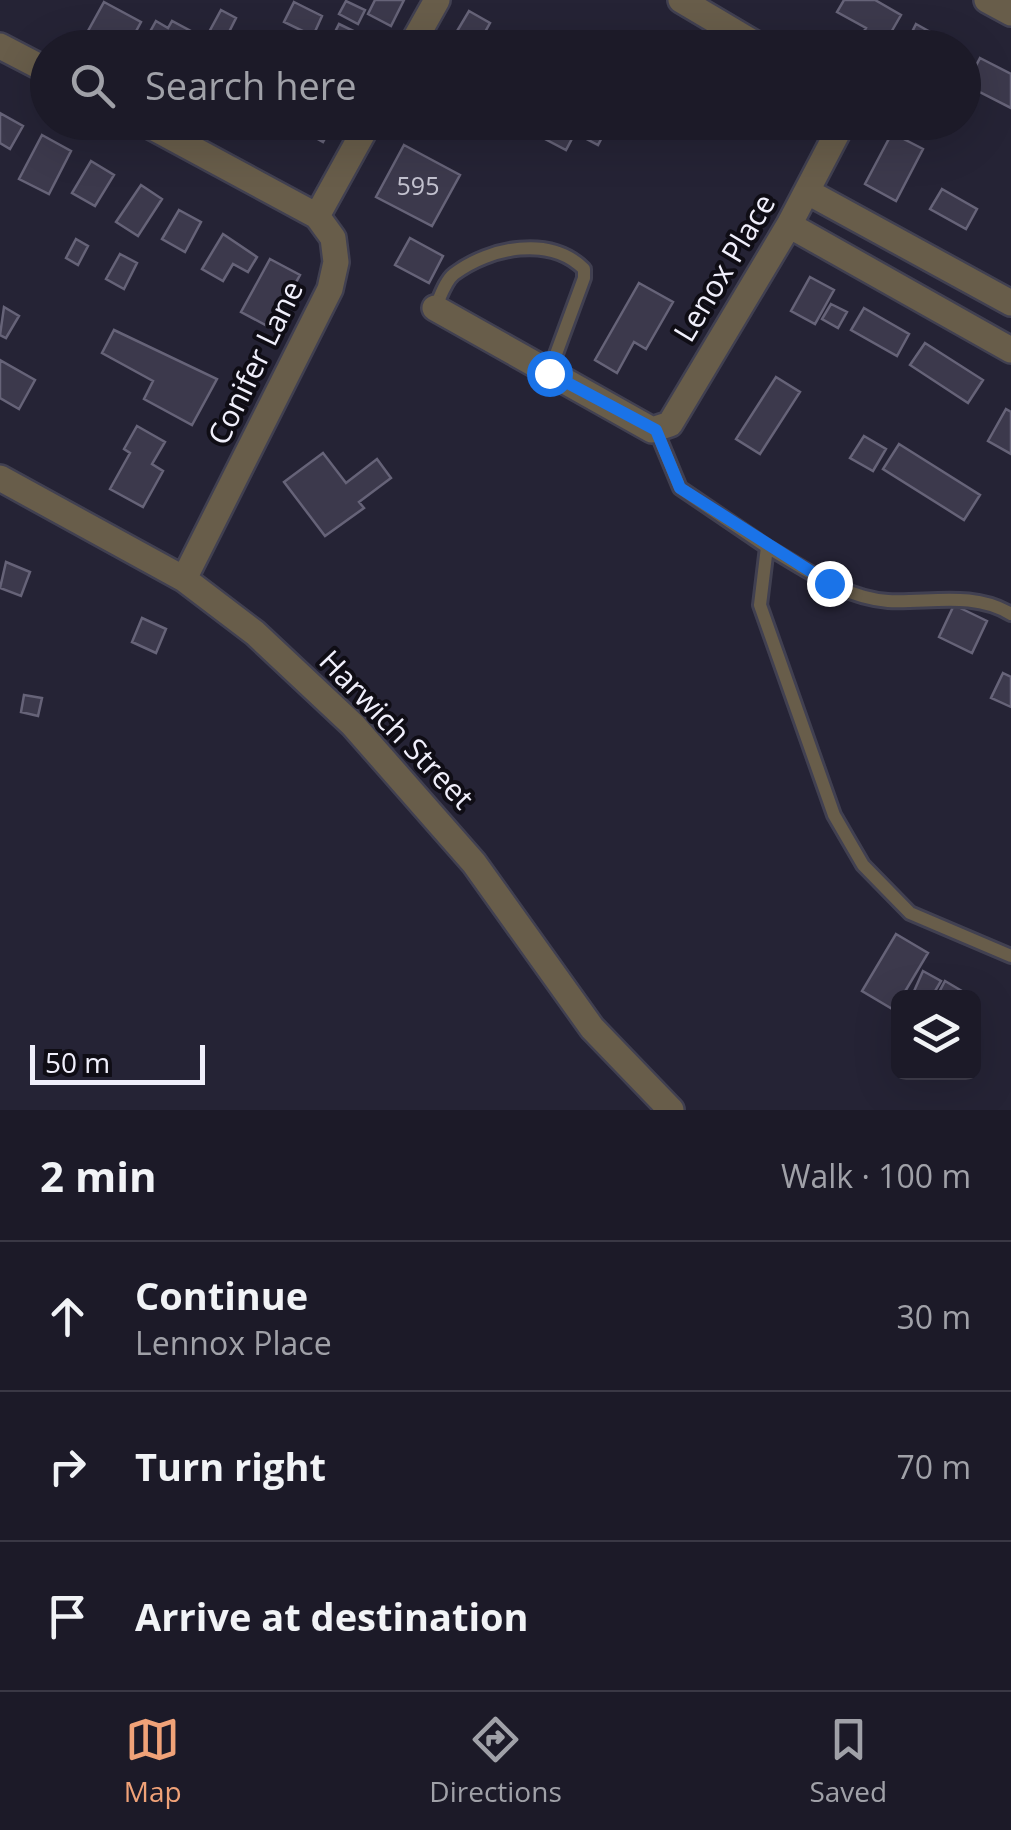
<!DOCTYPE html>
<html lang="en">
<head>
<meta charset="utf-8">
<style>
  :root { --surface:#1c1a28; --page:#252330; --text:#f1f3f6; --muted:#a0a1a8; --line:#3a3845; --accent:#f0a278 }
  body { margin:0; font-family:"Open Sans",sans-serif; background:var(--page); color:var(--text) }
  .controls { position:absolute; right:30px; bottom:30px; display:grid; overflow:hidden; border-radius:15px; box-shadow:0 10px 40px #0002 }
  .controls button { width:90px; height:90px; display:grid; place-items:center; padding:0; border:0; border-bottom:2px solid var(--line); background:var(--surface); color:var(--text); font:50px sans-serif }
  .scale { position:absolute; left:30px; bottom:25px; width:175px; box-sizing:border-box; padding-left:10px; border:5px solid #f0effb; border-top:0; font-size:28px; line-height:35px; white-space:nowrap; color:#f0effb; -webkit-text-stroke:8px #0f0d15; paint-order:stroke }
  .stop { position:absolute; width:30px; height:30px; margin:-22px; border:8px solid #1a73e8; border-radius:50%; background:#fff }
  .stop.end { background:#1a73e8; border-color:#fff; box-shadow:0 2px 10px #0008 }
  .list { margin:0; padding:0; list-style:none }
  h2 { display:flex; justify-content:space-between; align-items:center; height:130px; margin:0; padding:0 40px; font-size:42px }
  h2 small { font-size:32px; font-weight:400; color:var(--muted) }
  .list li { display:grid; grid-template-columns:65px 1fr auto; gap:30px; align-items:center; box-sizing:border-box; height:150px; padding:0 40px; border-top:2px solid var(--line) }
  .list b { display:block; font-size:38px; white-space:nowrap }
  .list p { margin:0; font-size:32px; white-space:nowrap; color:var(--muted) }
  .list em { font-size:32px; font-style:normal; color:var(--muted) }
  .icon { flex:none; width:55px; height:55px; fill:none; stroke:currentColor; stroke-width:2; stroke-linecap:round; stroke-linejoin:round }
  .map { position:relative; flex:none; width:1011px; height:1110px; overflow:hidden }
  .search { position:absolute; background:var(--surface); box-shadow:0 10px 40px #0002; left:30px; right:30px; top:30px; height:110px; display:flex; align-items:center; gap:25px; box-sizing:border-box; padding:0 35px; border-radius:55px; color:var(--muted); font-size:38px }
  .sheet { height:580px; background:var(--surface) }
  nav { display:flex; justify-content:space-around; align-items:center; box-sizing:border-box; height:140px; border-top:2px solid var(--line); background:var(--surface); font-size:28px; color:var(--muted) }
  nav a { display:grid; justify-items:center; gap:5px }
  nav .on { color:var(--accent) }
  .map>svg:first-child { display:block }
  .building { fill:#3c394c; stroke:#666378; stroke-width:2.5 }
  .lines { fill:none; stroke-linecap:round; stroke-linejoin:round }
  .lane-casing { stroke:#414051; stroke-width:18 }
  .street-casing { stroke:#414051; stroke-width:30 }
  .lane { stroke:#685d4a; stroke-width:12 }
  .street { stroke:#685d4a; stroke-width:25 }
  .route { stroke:#1a73e8; stroke-width:12 }
  .labels { text-anchor:middle; stroke-width:8; stroke-linejoin:round; paint-order:stroke }
  .number-label { font-size:25px; fill:#c3c2cf }
  .street-label { font-size:30px; fill:#f0effb; stroke:#0f0d15 }
</style>
</head>
<body>
<div class="map">
<svg width="1011" height="1110" viewBox="0 0 1011 1110">
  <rect width="100%" height="100%" fill="#252335"/>
  <path class="building" d="M 375,0 L 404,0 L 391,26 L 368,14 Z
    M 844,0 L 875,0 L 901,15 L 882,48 L 860,38 L 866,28 L 837,12 Z
    M 346,1 L 365,10 L 358,24 L 339,14 Z
    M 104,2 L 141,22 L 127,48 L 88,31 Z
    M 294,2 L 322,16 L 313,36 L 284,22 Z
    M 221,10 L 236,18 L 224,42 L 208,34 Z
    M 469,11 L 490,23 L 476,48 L 447,48 Z
    M 156,21 L 168,28 L 172,21 L 204,38 L 199,48 L 141,48 Z
    M 339,24 L 366,37 L 360,48 L 327,48 Z
    M 916,24 L 959,48 L 904,48 Z
    M 980,58 L 1011,74 L 1011,108 L 966,85 Z
    M 0,113 L 23,126 L 10,149 L 0,143 Z
    M 288,122 L 334,122 L 323,142 Z
    M 554,122 L 610,122 L 598,145 L 575,133 L 566,150 L 545,139 Z
    M 892,133 L 923,149 L 896,201 L 865,184 Z
    M 42,135 L 71,151 L 49,194 L 19,179 Z
    M 404,145 L 460,175 L 432,226 L 376,197 Z
    M 91,161 L 114,175 L 95,206 L 72,193 Z
    M 141,185 L 162,199 L 138,236 L 116,222 Z
    M 942,189 L 977,209 L 966,229 L 930,209 Z
    M 179,210 L 201,222 L 185,252 L 162,239 Z
    M 223,234 L 257,257 L 248,272 L 233,264 L 223,281 L 202,269 Z
    M 410,238 L 443,256 L 429,283 L 395,265 Z
    M 76,239 L 88,246 L 78,265 L 66,258 Z
    M 120,254 L 137,263 L 124,289 L 106,279 Z
    M 270,259 L 300,275 L 271,328 L 241,312 Z
    M 810,277 L 834,290 L 815,324 L 791,311 Z
    M 639,283 L 673,302 L 646,349 L 634,342 L 617,373 L 595,360 Z
    M 831,304 L 847,312 L 838,328 L 822,319 Z
    M 4,307 L 19,316 L 6,338 L 0,335 Z
    M 864,308 L 909,334 L 897,356 L 851,330 Z
    M 114,330 L 217,379 L 192,425 L 144,399 L 153,381 L 102,353 Z
    M 925,343 L 983,380 L 968,403 L 910,365 Z
    M 0,360 L 35,380 L 19,409 L 0,398 Z
    M 776,377 L 800,392 L 760,454 L 736,439 Z
    M 1006,409 L 1011,412 L 1011,454 L 988,441 Z
    M 137,426 L 165,442 L 152,464 L 163,471 L 143,507 L 110,489 L 130,453 L 124,449 Z
    M 864,436 L 886,449 L 873,471 L 850,458 Z
    M 899,444 L 980,495 L 964,520 L 883,469 Z
    M 323,453 L 346,483 L 377,459 L 391,478 L 359,502 L 364,508 L 325,536 L 284,482 Z
    M 6,562 L 30,572 L 21,596 L 0,588 Z
    M 954,605 L 987,621 L 972,653 L 939,637 Z
    M 142,618 L 166,629 L 156,653 L 132,642 Z
    M 1003,673 L 1011,677 L 1011,707 L 991,698 Z
    M 24,695 L 42,698 L 38,716 L 21,712 Z
    M 896,934 L 928,953 L 894,1010 L 862,991 Z
    M 923,971 L 941,981 L 931,998 L 911,998 Z
    M 945,981 L 972,997 L 972,998 L 936,998 Z"/>
  <g class="lines">
    <defs>
      <path id="lane" d="M 435,308 C 440,298 445,281 454,274 C 490,247 550,235 584,269 L 584,278 L 549,373
        M 656,430 L 680,488 L 767,547 L 760,605 L 834,815 L 863,865 L 910,913 L 1011,956
        M 767,547 C 804,568 844,598 888,601 C 930,603 973,591 1011,614"/>
      <path id="street" d="M 681,0 L 762,48
        M 987,0 L 1011,13
        M 0,46 L 48,71
        M 410,48 L 437,0
        M 143,122 L 317,216 L 333,238 L 336,262 L 330,289 L 184,579
        M 808,192 L 1011,303
        M 317,216 L 369,122
        M 789,225 L 1011,350
        M 435,308 L 652,430 L 670,424 L 789,225 L 843,122
        M 0,478 L 184,579 L 255,633 L 353,725 L 474,863 L 592,1028 L 671,1110"/>
    </defs>
    <use href="#lane" class="lane-casing"/>
    <use href="#street" class="street-casing"/>
    <use href="#lane" class="lane"/>
    <use href="#street" class="street"/>
  </g>
  <g class="lines">
    <path class="route" d="M 549,373 L 656,430 L 680,488 L 829,583"/>
  </g>
  <g class="labels">
    <g class="number-label">
      <text x="418" y="195">595</text>
    </g>
    <g class="street-label">
      <text transform="translate(725 268) rotate(-59)" y="10">Lenox Place</text>
      <text transform="translate(256 363) rotate(-64)" y="10">Conifer Lane</text>
      <text transform="translate(396 730) rotate(46)" y="10">Harwich Street</text>
    </g>
  </g>
</svg>
<div class="controls">
<button><svg class="icon" aria-label="layers" viewBox="0 0 24 24"><path d="M12 4l9 5-9 5-9-5zM3 14l9 5 9-5"/></svg></button>
</div>
<div class="scale">50 m</div>
<div class="stop" style="left:549px;top:373px"></div>
<div class="stop end" style="left:829px;top:583px"></div>
<div class="search"><svg class="icon" aria-label="search" viewBox="0 0 24 24"><circle cx="10" cy="10" r="6"/><path d="M15 15l6 6"/></svg>Search here</div>
</div>
<section class="sheet">
<h2>2 min<small>Walk · 100 m</small></h2>
<ul class="list">
<li><svg class="icon" aria-label="ahead" viewBox="0 0 24 24"><path d="M12 20V5M6 11l6-6 6 6"/></svg><div><b>Continue</b><p>Lennox Place</p></div><em>30 m</em></li>
<li><svg class="icon" aria-label="right" viewBox="0 0 24 24"><path d="M7 20v-9h11M14 6l5 5-5 5"/></svg><div><b>Turn right</b></div><em>70 m</em></li>
<li><svg class="icon" aria-label="arrive" viewBox="0 0 24 24"><path d="M6 21V4h12l-3 4 3 4H6"/></svg><div><b>Arrive at destination</b></div></li>
</ul>
</section>
<nav>
<a class="on"><svg class="icon" aria-label="map" viewBox="0 0 24 24"><path d="M3 6l6-2 6 2 6-2v14l-6 2-6-2-6 2zM9 4v14M15 6v14"/></svg>Map</a>
<a><svg class="icon" aria-label="directions" viewBox="0 0 24 24"><path d="M12 3l9 9-9 9-9-9zM9 14v-3h6M13 9l2 2-2 2"/></svg>Directions</a>
<a><svg class="icon" aria-label="saved" viewBox="0 0 24 24"><path d="M7 4h10v16l-5-4-5 4z"/></svg>Saved</a>
</nav>
</body>
</html>
